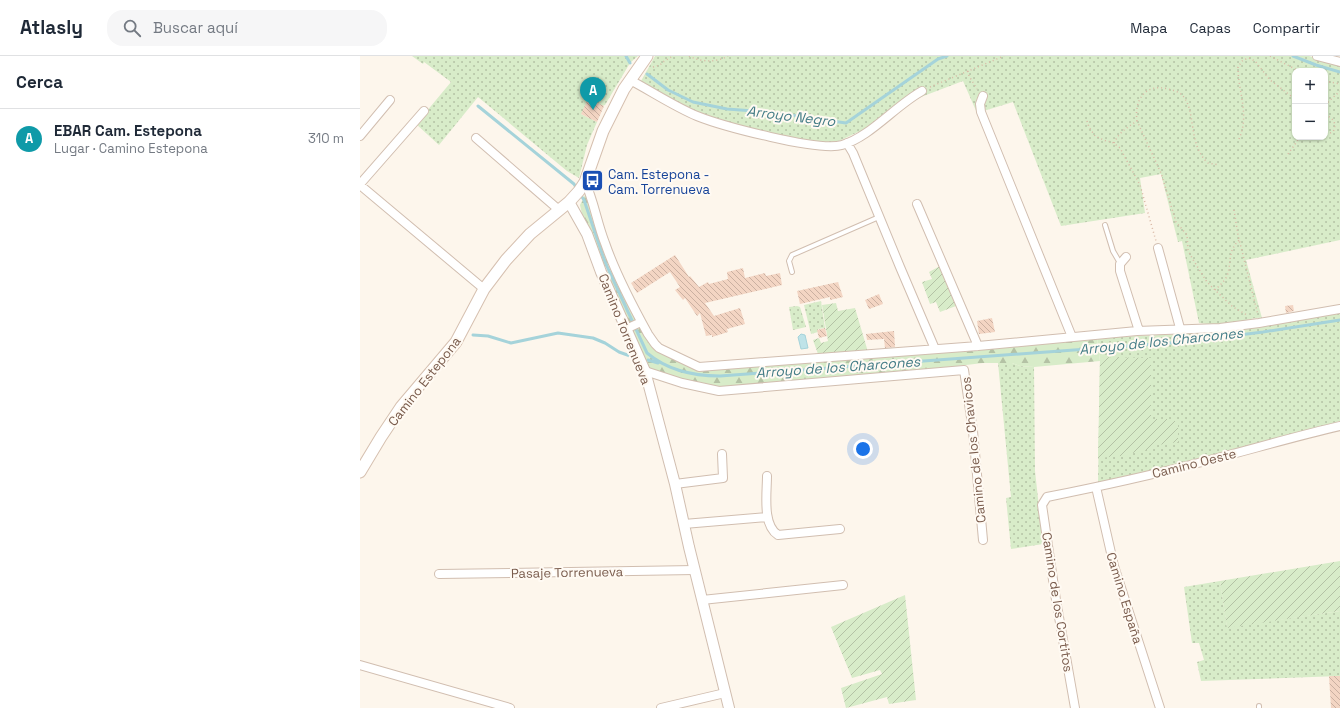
<!DOCTYPE html>
<html lang="es">
<head>
<meta charset="utf-8">
<style>
  :root { --surface:#fff; --page:#f6f6f7; --text:#1f2937; --muted:#747a83; --line:#e0e1e3; --accent:#2563eb }
  body { margin:0; font-family:"Space Grotesk",sans-serif; background:var(--page); color:var(--text) }
  .controls { position:absolute; right:12px; top:12px; display:grid; overflow:hidden; border-radius:8px; box-shadow:0 1px 3px #0004 }
  .controls button { width:36px; height:36px; display:grid; place-items:center; padding:0; border:0; border-bottom:1px solid var(--line); background:var(--surface); color:var(--text); font:20px sans-serif }
  .you { position:absolute; left:503px; top:393px; width:14px; height:14px; margin:-10px; border:3px solid #fff; border-radius:50%; background:#1a73e8; box-shadow:0 0 0 6px #1a73e833 }
  .badge { display:grid; place-items:center; width:26px; height:26px; border-radius:50%; background:var(--accent); color:#fff; font-size:13px; font-weight:700 }
  .pin { position:absolute; translate:-50% -33px; filter:drop-shadow(0 1px 2px #0008) }
  .pin::after { content:''; position:absolute; top:21px; width:14px; height:12px; background:inherit; clip-path:polygon(0 0,100% 0,50% 100%) }
  .list { margin:0; padding:0; list-style:none }
  h2 { display:flex; justify-content:space-between; align-items:center; height:52px; margin:0; padding:0 16px; font-size:17px }
  h2 small { font-size:13px; font-weight:400; color:var(--muted) }
  .list li { display:grid; grid-template-columns:26px 1fr auto; gap:12px; align-items:center; box-sizing:border-box; height:60px; padding:0 16px; border-top:1px solid var(--line) }
  .list b { display:block; font-size:15px; white-space:nowrap }
  .list p { margin:0; font-size:13px; white-space:nowrap; color:var(--muted) }
  .list em { font-size:13px; font-style:normal; color:var(--muted) }
  .icon { flex:none; width:22px; height:22px; fill:none; stroke:currentColor; stroke-width:2; stroke-linecap:round; stroke-linejoin:round }
  .map { position:relative; flex:none; width:980px; height:652px; overflow:hidden }
  header { display:flex; align-items:center; gap:24px; box-sizing:border-box; height:56px; padding:0 20px; background:var(--surface); border-bottom:1px solid var(--line) }
  header strong { font-size:19px }
  nav { display:flex; gap:22px; margin-inline-start:auto; font-size:14px }
  .search { width:280px; height:36px; background:var(--page); display:flex; align-items:center; gap:10px; box-sizing:border-box; padding:0 14px; border-radius:16px; color:var(--muted); font-size:15px }
  main { display:flex }
  aside { flex:1; background:var(--surface) }
  .map>svg:first-child { display:block }
  .grass { fill:url(#grass-dots); fill-rule:evenodd }
  .forest { fill:url(#forest-firs) }
  .garden { fill:url(#garden-furrows) }
  .water { fill:#bfe3e8; stroke:#a5d3da }
  .lines { fill:none; stroke-linecap:round; stroke-linejoin:round }
  .stream { stroke:#a5d3da; stroke-width:3 }
  .building { fill:url(#building-back-hatch) }
  .service-casing { stroke:#d1beb0; stroke-width:6 }
  .minor-casing { stroke:#d1beb0; stroke-width:10 }
  .tertiary-casing { stroke:#d1beb0; stroke-width:12 }
  .secondary-casing { stroke:#d6c0b0; stroke-width:13 }
  .path { stroke:#d9b8a5; stroke-width:1.5; stroke-dasharray:1 3; stroke-linecap:butt }
  .service { stroke:#fff; stroke-width:4 }
  .minor { stroke:#fff; stroke-width:8 }
  .tertiary { stroke:#fff; stroke-width:10 }
  .secondary { stroke:#fff; stroke-width:11 }
  .labels { text-anchor:middle; stroke-width:4; stroke-linejoin:round; paint-order:stroke }
  .transit-label { font-size:13px; fill:#164399; stroke:#fffaf3; text-anchor:start }
  .street-label { font-size:13px; fill:#7a5c4d; stroke:#fffaf3 }
  .water-label { font-size:14px; font-style:italic; fill:#437c86; stroke:#fffaf3 }
</style>
</head>
<body>
<header>
<strong>Atlasly</strong>
<div class="search"><svg class="icon" aria-label="search" viewBox="0 0 24 24"><circle cx="10" cy="10" r="6"/><path d="M15 15l6 6"/></svg>Buscar aquí</div>
<nav><a>Mapa</a><a>Capas</a><a>Compartir</a></nav>
</header>
<main>
<aside>
<h2>Cerca<small></small></h2>
<ul class="list">
<li><span class="badge" style="background:#0f9aa8">A</span><div><b>EBAR Cam. Estepona</b><p>Lugar · Camino Estepona</p></div><em>310 m</em></li>
</ul>
</aside>
<div class="map">
<svg width="980" height="652" viewBox="0 0 980 652">
  <defs>
    <pattern id="grass-dots" width="8" height="8" patternUnits="userSpaceOnUse"><rect width="8" height="8" fill="#d8ecc9"/><path d="M2 2h.1M6 6h.1" fill="none" stroke="#b4c2a5" stroke-width="1.8" stroke-linecap="round"/></pattern>
    <pattern id="forest-firs" width="22" height="20" patternUnits="userSpaceOnUse"><rect width="22" height="20" fill="#d8ecc9"/><path d="M5 1l3.5 6h-7zM16 11l3.5 6h-7z" fill="#b4c2a5"/></pattern>
    <pattern id="garden-furrows" width="10" height="10" patternUnits="userSpaceOnUse"><rect width="10" height="10" fill="#d8ecc9"/><path d="M-1 1l2-2M0 10L10 0M9 11l2-2" fill="none" stroke="#b4c2a5"/></pattern>
    <pattern id="building-back-hatch" width="6" height="6" patternUnits="userSpaceOnUse"><rect width="6" height="6" fill="#f3d5c3"/><path d="M-1 5l2 2M0 0l6 6M5-1l2 2" fill="none" stroke="#cab0a1"/></pattern>
  </defs>
  <rect width="100%" height="100%" fill="#fdf6ec"/>
  <path class="grass" d="M 52,0 L 278,0 L 270,7 L 245,49 L 221,58 L 237,66 L 227,89 L 219,122 L 207,115 L 118,41 L 79,89 L 56,68 L 91,26 L 64,6 L 63,8 Z
    M 295,0 L 949,0 L 980,9 L 980,184 L 886,204 L 902,262 C 892,261 883,266 874,268 C 863,271 850,268 839,267 L 822,185 L 818,186 L 801,118 L 780,122 L 785,157 L 701,170 L 653,46 L 617,57 L 603,25 L 553,44 L 502,82 L 498,76 L 479,85 L 464,87 L 390,73 L 343,58 L 321,48 L 281,25 ZM 935,15 L 965,15 L 965,81 L 935,81 Z
    M 461,245 L 465,272 L 458,273 L 458,276 L 451,278 L 444,249 Z
    M 437,250 L 440,251 L 446,271 L 433,274 L 429,251 Z
    M 980,256 L 980,365 L 825,408 L 738,428 L 740,305 L 737,282 L 841,277 L 899,270 Z
    M 638,307 L 652,307 L 660,310 L 674,311 L 675,415 L 683,488 L 651,493 L 646,442 L 651,441 Z
    M 860,525 L 867,571 L 980,555 L 980,620 L 841,625 L 837,606 L 844,604 L 839,587 L 832,587 L 824,531 Z"/>
  <path class="forest" d="M 226,137 L 237,176 L 249,209 L 243,212 L 222,158 L 220,149 Z
    M 252,214 L 276,265 L 268,268 L 245,217 Z
    M 281,268 L 291,289 L 297,295 L 335,313 L 737,282 L 740,305 L 674,311 L 660,310 L 652,307 L 623,307 L 547,316 L 360,331 L 343,329 L 300,316 L 290,312 L 285,305 L 270,273 Z"/>
  <path class="garden" d="M 580,210 L 596,250 L 580,256 L 576,246 L 570,248 L 562,226 L 572,223 L 569,216 Z
    M 476,247 L 478,255 L 495,252 L 508,296 L 460,299 L 458,298 L 453,284 L 459,282 L 461,287 L 468,285 L 462,249 Z
    M 740,301 L 791,302 L 791,363 L 811,363 L 811,365 L 818,365 L 818,386 L 791,390 L 790,394 L 781,394 L 780,396 L 771,397 L 771,399 L 738,402 Z
    M 980,505 L 980,555 L 867,572 L 860,525 Z
    M 545,539 L 556,644 L 529,648 L 527,641 L 486,652 L 481,632 L 522,618 L 520,614 L 492,622 L 471,571 Z"/>
  <path class="water" d="M 441,278 L 445,279 L 448,292 L 441,293 L 438,281 Z"/>
  <g class="lines">
    <path class="stream" d="M 266,0 L 270,7
      M 933,0 L 956,9 L 980,16
      M 287,18 L 308,34 L 333,46 L 367,53 L 409,56 L 486,67 L 578,3 L 587,0
      M 118,50 L 214,128 L 217,133
      M 220,138 L 224,144 L 245,206 L 287,297 C 307,314 334,320 360,320 L 823,286 L 903,276 L 980,264
      M 113,279 L 128,280 L 151,287 L 198,277 L 233,282 L 245,287 L 259,296 L 273,301
      M 288,304 L 298,307"/>
  </g>
  <path class="building" d="M 228,43 L 244,50 L 237,66 L 221,58 Z
    M 315,199 L 329,221 L 330,220 L 339,231 L 348,226 L 349,228 L 368,223 L 367,216 L 383,212 L 385,222 L 405,217 L 406,220 L 420,217 L 422,229 L 345,247 L 354,260 L 380,252 L 385,268 L 367,273 L 368,276 L 352,281 L 352,279 L 346,280 L 340,257 L 337,260 L 325,242 L 323,244 L 315,234 L 320,231 L 310,216 L 277,237 L 271,227 Z
    M 478,226 L 483,241 L 470,244 L 470,241 L 440,248 L 437,235 Z
    M 519,238 L 523,248 L 509,253 L 505,244 Z
    M 933,249 L 934,255 L 926,257 L 925,250 Z
    M 632,262 L 635,276 L 619,278 L 617,265 Z
    M 465,272 L 467,280 L 459,282 L 457,274 Z
    M 534,275 L 535,291 L 525,292 L 524,283 L 507,284 L 506,278 Z
    M 969,620 L 980,620 L 980,652 L 971,652 Z"/>
  <g class="lines">
    <defs>
      <path id="service" d="M 745,169 L 753,195 L 760,207
        M 432,216 L 429,205 L 432,199 L 519,161
        M 899,652 L 899,650"/>
      <path id="minor" d="M 957,0 L 980,6
        M 270,24 C 291,35 315,51 337,60 C 362,70 459,96 482,89 C 510,81 535,50 562,35
        M 623,40 L 620,48 L 621,56 L 712,281
        M 0,80 L 30,44
        M 116,82 L 199,154
        M 487,87 L 493,97 L 540,211 L 575,293
        M 225,126 C 234,145 237,167 245,187 C 256,219 272,249 288,278 L 295,288 L 299,292 L 339,311 L 618,290 L 777,275 L 860,272 L 899,267 L 980,253
        M 0,128 L 64,55
        M 0,129 L 124,233
        M 557,148 L 618,290
        M 798,192 L 820,272
        M 766,201 L 760,208 L 760,215 L 779,275
        M 266,273 L 281,266
        M 285,315 L 322,327 L 359,335 L 604,314 L 613,375 L 623,484
        M 407,420 C 407,437 402,469 418,479 L 480,473
        M 315,428 L 363,422 L 362,398
        M 736,431 L 754,510 L 800,652
        M 324,468 L 407,461
        M 79,518 L 335,514
        M 342,544 L 483,529
        M 0,609 L 150,652
        M 301,652 L 365,637
        M 715,652 L 696,544 L 682,449 L 687,441 C 737,431 788,420 838,407 C 886,395 932,381 980,370"/>
      <path id="tertiary" d="M 209,146 L 227,178 L 241,216 L 285,315 L 315,428 L 329,491 L 369,652"/>
      <path id="secondary" d="M 0,416 L 21,381 L 41,351 L 96,286 L 124,233 L 146,204 L 170,178 L 209,146 L 219,135 L 225,126 L 243,75 L 264,33 L 287,0"/>
    </defs>
    <use href="#service" class="service-casing"/>
    <use href="#minor" class="minor-casing"/>
    <use href="#tertiary" class="tertiary-casing"/>
    <use href="#secondary" class="secondary-casing"/>
    <path class="path" d="M 329,0 C 341,6 356,7 368,0
      M 910,0 L 939,15
      M 293,11 L 300,9 L 303,6 L 313,0
      M 608,15 L 609,20 L 617,33
      M 965,25 L 980,28
      M 570,31 L 644,0
      M 965,49 L 980,35
      M 965,59 C 974,62 977,68 973,76 L 970,77 L 965,77
      M 727,65 L 729,71 L 735,80 L 746,85 L 752,86 L 760,92 L 780,129 L 796,185
      M 777,65 C 774,44 785,27 808,33 C 813,34 819,36 822,39 C 837,54 827,88 848,107 L 859,109
      M 879,83 C 890,58 878,37 878,11 L 883,4 L 889,2 L 895,5 L 910,24 L 935,43
      M 754,87 C 759,76 768,71 777,65 L 801,117 L 816,166 L 827,179 L 828,194 L 832,202 L 847,226 L 855,234 L 873,251 L 887,259
      M 928,98 L 940,81
      M 874,154 L 878,179 L 898,259
      M 855,234 C 859,230 864,226 867,220 C 872,206 867,196 879,184"/>
    <use href="#service" class="service"/>
    <use href="#minor" class="minor"/>
    <use href="#tertiary" class="tertiary"/>
    <use href="#secondary" class="secondary"/>
  </g>
  <defs>
    <symbol id="bus-square" viewBox="-11 -11 22 22"><rect x="-9" y="-9" width="18" height="18" rx="4" fill="#1a4fb4" stroke="#fffaf3"/><path d="M-5-6H5V4H4V6H2V4H-2V6H-4V4H-5ZM-3.5-4V0h7V-4ZM-3.5 1.2v1.5H-2V1.2ZM2 1.2v1.5H3.5V1.2Z" fill="#fff"/></symbol>
  </defs>
  <g fill-rule="evenodd">
    <use href="#bus-square" x="220" y="112" width="25" height="25"/>
  </g>
  <g class="labels">
    <g class="transit-label">
      <text x="248" y="123">Cam. Estepona -<tspan x="248" dy="15">Cam. Torrenueva</tspan></text>
    </g>
    <g class="street-label">
      <text transform="translate(265 273) rotate(68)" y="5">Camino Torrenueva</text>
      <text transform="translate(64 325) rotate(-52)" y="5">Camino Estepona</text>
      <text transform="translate(613 394) rotate(-96)" y="5">Camino de los Chavicos</text>
      <text transform="translate(834 407) rotate(-14)" y="5">Camino Oeste</text>
      <text transform="translate(207 516) rotate(-1)" y="5">Pasaje Torrenueva</text>
      <text transform="translate(765 542) rotate(73)" y="5">Camino España</text>
      <text transform="translate(698 546) rotate(81)" y="5">Camino de los Cortitos</text>
    </g>
    <g class="water-label">
      <text transform="translate(431 60) rotate(7)" y="5">Arroyo Negro</text>
      <text transform="translate(801 285) rotate(-6)" y="5">Arroyo de los Charcones</text>
      <text transform="translate(478 311) rotate(-4)" y="5">Arroyo de los Charcones</text>
    </g>
  </g>
</svg>
<div class="controls">
<button>+</button>
<button>−</button>
</div>
<div class="you"></div>
<div class="pin badge" style="left:233px;top:54px;background:#0f9aa8">A</div>
</div>
</main>
</body>
</html>
